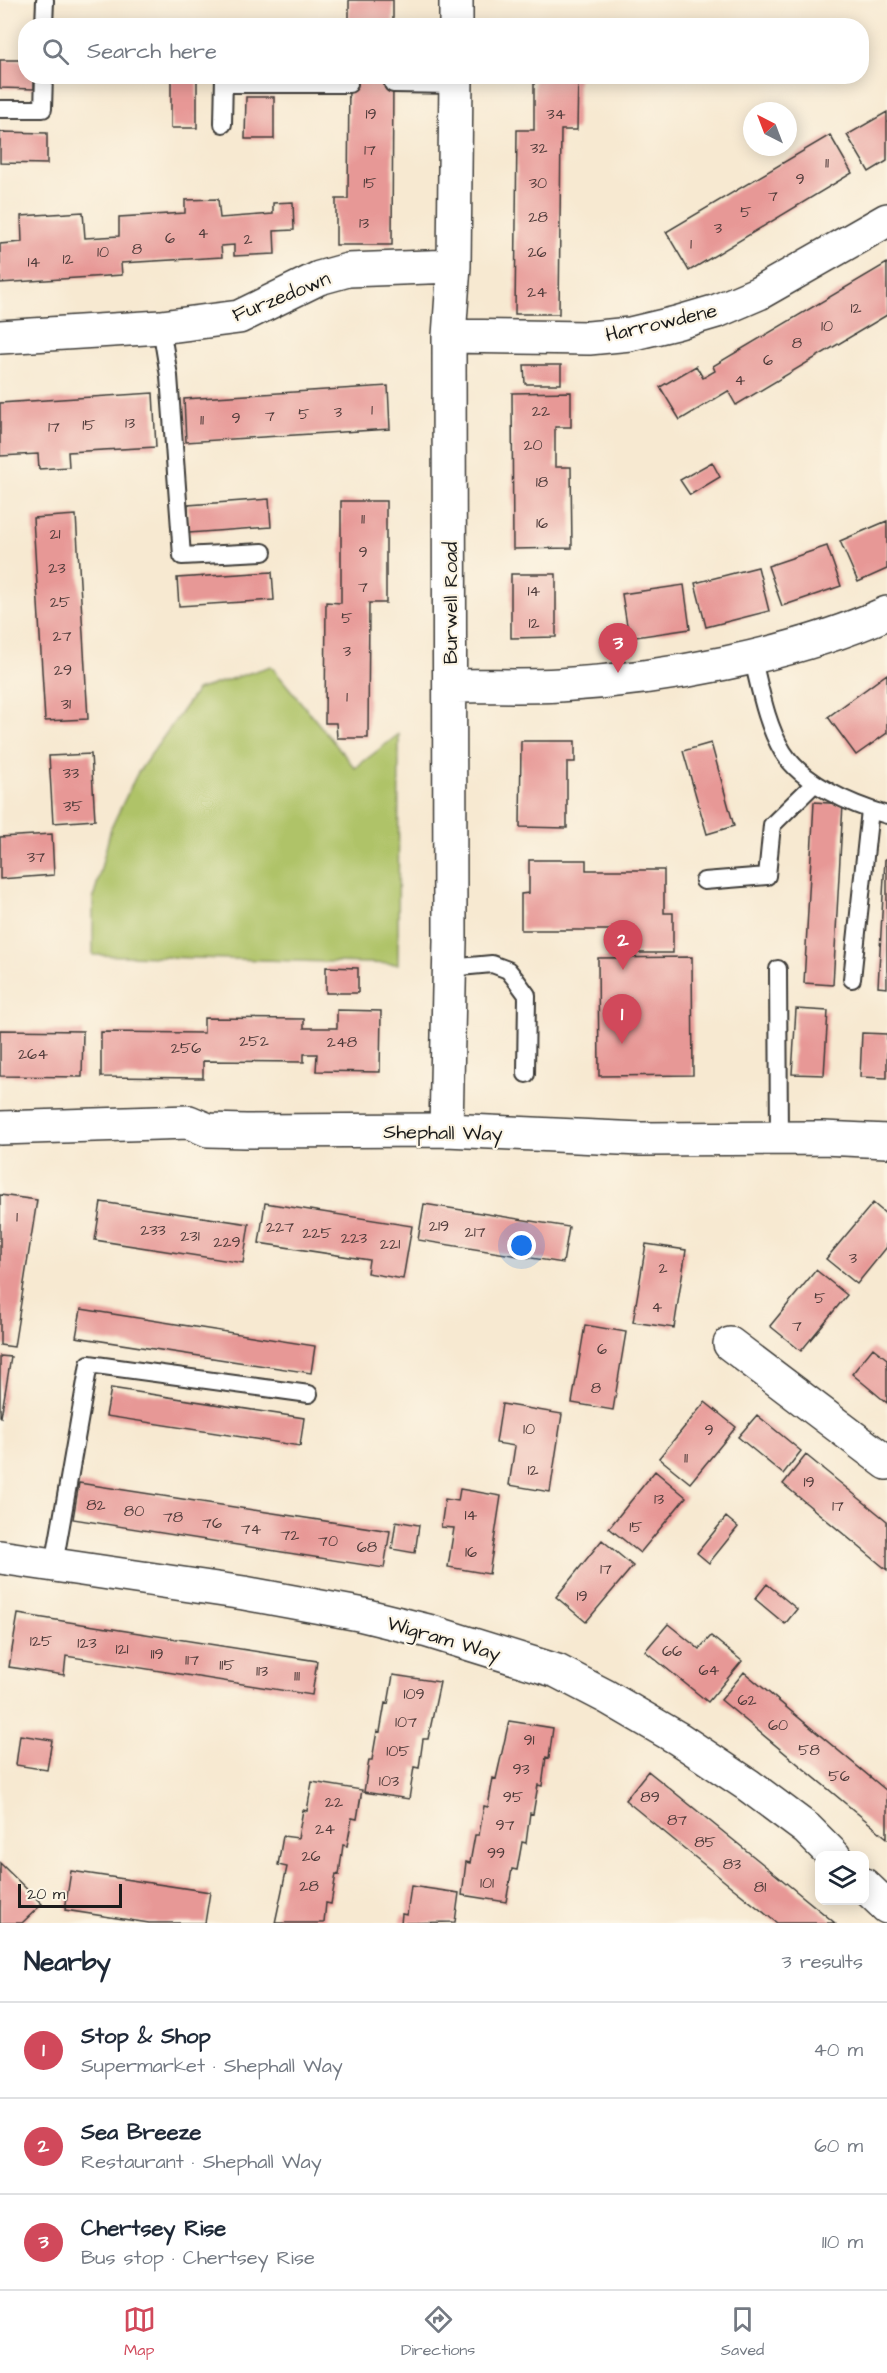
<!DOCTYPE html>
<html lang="en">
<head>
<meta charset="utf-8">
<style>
  :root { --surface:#fff; --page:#f2f2f3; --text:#1f2937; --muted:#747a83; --line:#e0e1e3; --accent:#d1495b }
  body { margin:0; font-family:"Architects Daughter",sans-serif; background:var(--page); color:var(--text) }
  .controls { position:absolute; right:18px; bottom:18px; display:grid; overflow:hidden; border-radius:12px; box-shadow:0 3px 15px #0003 }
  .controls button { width:54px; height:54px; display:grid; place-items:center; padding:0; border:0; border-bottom:2px solid var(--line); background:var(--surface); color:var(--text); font:30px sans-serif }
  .compass { position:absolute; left:743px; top:102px; width:54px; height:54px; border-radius:50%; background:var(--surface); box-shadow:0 3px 15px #0003; rotate:318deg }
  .scale { position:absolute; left:18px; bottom:15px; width:104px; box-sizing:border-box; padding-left:6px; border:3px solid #1c1c1c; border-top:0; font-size:16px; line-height:21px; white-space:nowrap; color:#1c1c1c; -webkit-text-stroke:4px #fcf5e5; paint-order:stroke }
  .you { position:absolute; left:522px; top:1246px; width:21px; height:21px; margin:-15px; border:4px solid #fff; border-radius:50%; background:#1a73e8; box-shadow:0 0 0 9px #1a73e833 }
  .badge { display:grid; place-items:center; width:39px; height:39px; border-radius:50%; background:var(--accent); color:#fff; font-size:20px; font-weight:700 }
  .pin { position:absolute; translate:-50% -50px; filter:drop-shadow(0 2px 3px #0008) }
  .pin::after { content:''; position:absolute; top:32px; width:21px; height:18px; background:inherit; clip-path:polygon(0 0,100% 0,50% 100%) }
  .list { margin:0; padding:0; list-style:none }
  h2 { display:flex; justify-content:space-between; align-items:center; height:78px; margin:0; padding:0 24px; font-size:26px }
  h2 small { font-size:20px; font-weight:400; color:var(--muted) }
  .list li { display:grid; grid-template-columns:39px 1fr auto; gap:18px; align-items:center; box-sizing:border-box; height:96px; padding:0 24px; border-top:2px solid var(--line) }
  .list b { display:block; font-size:22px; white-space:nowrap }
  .list p { margin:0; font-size:20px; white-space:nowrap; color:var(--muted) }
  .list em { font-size:20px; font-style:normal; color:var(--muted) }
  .icon { flex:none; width:33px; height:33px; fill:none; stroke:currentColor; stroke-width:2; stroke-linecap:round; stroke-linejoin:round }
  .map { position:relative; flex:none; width:887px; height:1923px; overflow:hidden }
  .search { position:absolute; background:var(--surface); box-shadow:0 3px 15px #0003; left:18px; right:18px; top:18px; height:66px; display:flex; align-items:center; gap:15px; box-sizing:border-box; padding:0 21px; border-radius:24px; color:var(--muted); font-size:22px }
  .sheet { height:366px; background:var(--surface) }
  nav { display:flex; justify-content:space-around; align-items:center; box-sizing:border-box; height:84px; border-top:2px solid var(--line); background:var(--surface); font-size:16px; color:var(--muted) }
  nav a { display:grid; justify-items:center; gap:3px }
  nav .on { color:var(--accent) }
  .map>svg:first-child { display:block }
  .green { fill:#afc367; stroke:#667042; stroke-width:1.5 }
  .building { fill:#e79896 }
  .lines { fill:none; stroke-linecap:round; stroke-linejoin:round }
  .service-casing { stroke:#3d3b37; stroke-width:20 }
  .minor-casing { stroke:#3d3b37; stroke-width:36 }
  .tertiary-casing { stroke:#3d3b37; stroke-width:36 }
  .service { stroke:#fff; stroke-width:16 }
  .minor { stroke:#fff; stroke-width:33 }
  .tertiary { stroke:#fff; stroke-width:33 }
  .labels { text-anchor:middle; stroke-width:4.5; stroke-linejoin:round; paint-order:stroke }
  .number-label { font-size:16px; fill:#4f3b3a }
  .street-label { font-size:20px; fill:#1c1c1c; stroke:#fcf5e5 }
</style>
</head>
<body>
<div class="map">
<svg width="887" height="1923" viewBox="0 0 887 1923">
  <rect width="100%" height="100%" fill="#fcf5e5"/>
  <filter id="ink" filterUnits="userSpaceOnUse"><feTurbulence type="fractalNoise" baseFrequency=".0167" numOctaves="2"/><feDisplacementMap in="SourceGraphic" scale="12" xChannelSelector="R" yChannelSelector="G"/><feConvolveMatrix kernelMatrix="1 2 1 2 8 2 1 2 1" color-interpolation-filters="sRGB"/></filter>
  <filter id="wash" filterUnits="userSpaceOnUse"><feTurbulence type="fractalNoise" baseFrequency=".008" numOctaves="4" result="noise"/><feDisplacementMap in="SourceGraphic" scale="24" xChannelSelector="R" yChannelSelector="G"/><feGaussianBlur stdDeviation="1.35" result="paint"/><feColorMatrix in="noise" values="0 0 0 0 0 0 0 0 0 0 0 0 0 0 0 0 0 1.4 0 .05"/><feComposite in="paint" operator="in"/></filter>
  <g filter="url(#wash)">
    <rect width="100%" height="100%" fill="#f7e9d1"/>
    <path class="green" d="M 271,666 L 355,768 L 399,734 L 398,964 L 93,955 L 93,900 L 111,828 L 137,774 L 197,690 Z"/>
    <g id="blocks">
      <path class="building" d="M 349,0 L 393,0 L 393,26 L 349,26 Z
        M 0,60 L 26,60 L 26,76 L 34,76 L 34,89 L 0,88 Z
        M 171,76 L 197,76 L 197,128 L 171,128 Z
        M 349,76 L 393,76 L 392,245 L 336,245 L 336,199 L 348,199 Z
        M 534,76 L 578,76 L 577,130 L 561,130 L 559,314 L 515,314 L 517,130 L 534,130 Z
        M 246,97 L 274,97 L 274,139 L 245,139 Z
        M 887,112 L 887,161 L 869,172 L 847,135 Z
        M 0,132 L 47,133 L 47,164 L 0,163 Z
        M 830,135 L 852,173 L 689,271 L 666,232 Z
        M 218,199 L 220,218 L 273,214 L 273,203 L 293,202 L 294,230 L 274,231 L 275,254 L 234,256 L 234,245 L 221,246 L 222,257 L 121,263 L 122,275 L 0,283 L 0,244 L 22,242 L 21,216 L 83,212 L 85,238 L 119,236 L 119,217 L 185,213 L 185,200 Z
        M 887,263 L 887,315 L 736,405 L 728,391 L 680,420 L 660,387 L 696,366 L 703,378 L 715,371 L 713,366 Z
        M 524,365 L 561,365 L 561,384 L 525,384 Z
        M 388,386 L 390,429 L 186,442 L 184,399 Z
        M 571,392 L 571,427 L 555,427 L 555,467 L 571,467 L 572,548 L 513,549 L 512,393 Z
        M 153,393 L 156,447 L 68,452 L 69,467 L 39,469 L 38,454 L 0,456 L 0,403 Z
        M 712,462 L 720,477 L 690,495 L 680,480 Z
        M 269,499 L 271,527 L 189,533 L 188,505 Z
        M 341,501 L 386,501 L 386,603 L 369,603 L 368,738 L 337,738 L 336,723 L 325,723 L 326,602 L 341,603 Z
        M 76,515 L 88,719 L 45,721 L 33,518 Z
        M 887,521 L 887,569 L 858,582 L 840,541 Z
        M 827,546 L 841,586 L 782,606 L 768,566 Z
        M 758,567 L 769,611 L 706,627 L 695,583 Z
        M 272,572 L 274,600 L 179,606 L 177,578 Z
        M 511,574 L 556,574 L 556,637 L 511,638 Z
        M 684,585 L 690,629 L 629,638 L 622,594 Z
        M 887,674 L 887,733 L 856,755 L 828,717 Z
        M 521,741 L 575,741 L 575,762 L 567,762 L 567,828 L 520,827 Z
        M 711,743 L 734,826 L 707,834 L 683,751 Z
        M 91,754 L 95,820 L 53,823 L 49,756 Z
        M 814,802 L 843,804 L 833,985 L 804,983 Z
        M 52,834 L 54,875 L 0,879 L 0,837 Z
        M 885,859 L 887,859 L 887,988 L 878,987 Z
        M 529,860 L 586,860 L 586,870 L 664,870 L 664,913 L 673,913 L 673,953 L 615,953 L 615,930 L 521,930 L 521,894 L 529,893 Z
        M 692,957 L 693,1075 L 599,1076 L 598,958 Z
        M 326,967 L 358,968 L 358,993 L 326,993 Z
        M 796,1009 L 828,1011 L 824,1075 L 792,1074 Z
        M 337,1010 L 381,1011 L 380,1072 L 316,1071 L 317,1054 L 304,1054 L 304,1062 L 203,1061 L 203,1078 L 101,1077 L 101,1032 L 204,1033 L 204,1018 L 304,1019 L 304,1028 L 337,1028 Z
        M 0,1030 L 83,1031 L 82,1077 L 0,1076 Z
        M 862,1033 L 887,1034 L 887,1078 L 860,1077 Z
        M 0,1195 L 37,1200 L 14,1347 L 0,1345 Z
        M 101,1202 L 249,1224 L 243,1263 L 95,1240 Z
        M 265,1203 L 412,1226 L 403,1279 L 367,1273 L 369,1260 L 259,1243 Z
        M 873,1203 L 887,1215 L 887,1247 L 857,1284 L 826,1259 Z
        M 424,1204 L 569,1227 L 563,1263 L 418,1240 Z
        M 646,1244 L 686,1250 L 674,1328 L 633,1322 Z
        M 816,1270 L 847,1295 L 801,1351 L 770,1326 Z
        M 81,1309 L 315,1346 L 311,1373 L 76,1337 Z
        M 585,1325 L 626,1332 L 613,1410 L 572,1403 Z
        M 873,1348 L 887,1359 L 887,1403 L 852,1374 Z
        M 0,1356 L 11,1357 L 1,1417 L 0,1416 Z
        M 111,1388 L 304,1418 L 300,1446 L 106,1416 Z
        M 705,1402 L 736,1427 L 690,1483 L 659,1458 Z
        M 502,1404 L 562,1414 L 550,1492 L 509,1485 L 515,1446 L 496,1443 Z
        M 757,1415 L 801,1451 L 783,1474 L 738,1437 Z
        M 806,1455 L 887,1521 L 887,1570 L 783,1484 Z
        M 655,1471 L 686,1497 L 640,1553 L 609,1528 Z
        M 79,1483 L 390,1531 L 384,1568 L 73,1519 Z
        M 460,1489 L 501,1496 L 489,1574 L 448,1567 L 454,1528 L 441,1527 L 445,1499 L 458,1501 Z
        M 726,1517 L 738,1527 L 709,1563 L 697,1553 Z
        M 396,1521 L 419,1525 L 415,1553 L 392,1549 Z
        M 602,1540 L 633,1566 L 586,1622 L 556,1597 Z
        M 767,1584 L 797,1609 L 785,1624 L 755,1599 Z
        M 18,1614 L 317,1661 L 312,1695 L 66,1656 L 64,1675 L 9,1667 Z
        M 668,1624 L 699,1649 L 711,1636 L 742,1661 L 708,1702 L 645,1651 Z
        M 744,1672 L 887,1791 L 887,1838 L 721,1700 Z
        M 393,1675 L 440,1682 L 428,1739 L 423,1739 L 419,1768 L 414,1767 L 409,1799 L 364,1792 L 369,1760 L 372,1760 L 377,1731 L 380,1732 L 385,1703 L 388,1704 Z
        M 509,1721 L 553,1728 L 549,1758 L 546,1757 L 542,1786 L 538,1785 L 533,1814 L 530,1813 L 526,1843 L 522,1842 L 517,1870 L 512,1869 L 506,1902 L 462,1895 L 466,1862 L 470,1863 L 475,1835 L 479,1835 L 484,1806 L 488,1807 L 493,1778 L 496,1779 Z
        M 20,1735 L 52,1740 L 47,1770 L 16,1765 Z
        M 648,1771 L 758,1860 L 835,1923 L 777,1923 L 734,1889 L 625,1800 Z
        M 312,1782 L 362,1790 L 357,1819 L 352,1818 L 347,1846 L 343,1845 L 339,1875 L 336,1874 L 331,1904 L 326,1903 L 324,1923 L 275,1923 L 287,1867 L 278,1865 L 283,1836 L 298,1838 L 303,1810 L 307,1811 Z
        M 0,1863 L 42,1904 L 22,1923 L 0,1923 Z
        M 71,1871 L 210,1892 L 205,1923 L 149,1923 L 65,1910 Z
        M 411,1886 L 459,1893 L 455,1922 L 401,1923 L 402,1914 L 407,1915 Z"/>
    </g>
  </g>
  <g filter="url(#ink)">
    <use href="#blocks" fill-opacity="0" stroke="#3d3b37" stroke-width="1.5"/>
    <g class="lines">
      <defs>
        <path id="service" d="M 44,26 L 45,0
          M 224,84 L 349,84
          M 393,84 L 456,85
          M 0,109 L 43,109 L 44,76
          M 223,124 L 224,76
          M 161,327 L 169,376 L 182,556 L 263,552
          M 752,656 C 760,688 766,724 783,752 C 803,784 852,805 887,815
          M 704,881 L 767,876 L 772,825 L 815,783
          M 449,968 L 492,964 L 508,970 L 516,980 L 527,995 L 526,1074
          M 778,969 L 779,1140
          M 852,979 L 870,810
          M 54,1565 L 89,1364 L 309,1394"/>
        <path id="minor" d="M 456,0 L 456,26
          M 449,336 L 589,338 L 630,334 L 676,323 L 717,311 L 759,293 L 887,220
          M 0,337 L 161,327 L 239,317 L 319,278 L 348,270 L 454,266
          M 450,686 C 486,685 523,687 559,685 C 663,679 792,656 887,613
          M 446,1130 L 450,941 L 449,336 L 454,266 L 456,76
          M 730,1344 L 887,1463
          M 0,1557 L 244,1593 L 359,1614 L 428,1631 L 557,1671 L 607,1697 L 679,1739 L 748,1785 L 807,1829 L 834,1856
          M 864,1885 L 887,1907"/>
        <path id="tertiary" d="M 0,1128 L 189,1122 L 208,1130 L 246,1131 L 446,1130 L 641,1139 L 823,1138 L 887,1141"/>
      </defs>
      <use href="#service" class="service-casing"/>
      <use href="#minor" class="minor-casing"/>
      <use href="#tertiary" class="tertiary-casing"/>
      <use href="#service" class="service"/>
      <use href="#minor" class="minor"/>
      <use href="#tertiary" class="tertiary"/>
    </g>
  </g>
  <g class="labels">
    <g class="number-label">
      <text x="371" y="119">19</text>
      <text x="556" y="119">34</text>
      <text x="539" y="153">32</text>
      <text x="370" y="155">17</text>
      <text x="827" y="168">11</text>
      <text x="800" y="184">9</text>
      <text x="370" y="188">15</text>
      <text x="538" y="188">30</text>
      <text x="773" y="201">7</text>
      <text x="746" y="217">5</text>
      <text x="538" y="222">28</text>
      <text x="364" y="228">13</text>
      <text x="718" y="233">3</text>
      <text x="203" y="238">4</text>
      <text x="170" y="243">6</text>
      <text x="248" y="244">2</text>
      <text x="691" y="249">1</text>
      <text x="137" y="254">8</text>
      <text x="103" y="257">10</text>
      <text x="537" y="257">26</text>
      <text x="68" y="264">12</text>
      <text x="34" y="267">14</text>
      <text x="537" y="297">24</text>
      <text x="856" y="313">12</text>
      <text x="827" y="331">10</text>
      <text x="797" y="348">8</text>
      <text x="768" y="365">6</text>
      <text x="740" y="385">4</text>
      <text x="372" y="415">1</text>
      <text x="541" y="416">22</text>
      <text x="338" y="417">3</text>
      <text x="304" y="419">5</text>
      <text x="270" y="421">7</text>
      <text x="236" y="423">9</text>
      <text x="202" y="425">11</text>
      <text x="130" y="428">13</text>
      <text x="89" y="430">15</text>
      <text x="54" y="432">17</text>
      <text x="533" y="450">20</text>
      <text x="542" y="487">18</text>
      <text x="363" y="524">11</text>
      <text x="542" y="528">16</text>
      <text x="55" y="539">21</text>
      <text x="363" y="557">9</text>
      <text x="57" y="573">23</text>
      <text x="363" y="592">7</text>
      <text x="534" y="596">14</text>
      <text x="60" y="607">25</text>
      <text x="347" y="623">5</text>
      <text x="534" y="628">12</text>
      <text x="62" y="641">27</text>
      <text x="347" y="656">3</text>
      <text x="63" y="675">29</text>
      <text x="347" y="702">1</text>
      <text x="66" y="709">31</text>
      <text x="71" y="778">33</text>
      <text x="73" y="811">35</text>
      <text x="36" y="862">37</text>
      <text x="254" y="1046">252</text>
      <text x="342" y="1047">248</text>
      <text x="186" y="1053">256</text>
      <text x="33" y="1059">264</text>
      <text x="17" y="1222">1</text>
      <text x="439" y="1231">219</text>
      <text x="280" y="1232">227</text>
      <text x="153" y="1235">233</text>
      <text x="475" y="1237">217</text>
      <text x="317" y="1238">225</text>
      <text x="190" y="1241">231</text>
      <text x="354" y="1243">223</text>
      <text x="227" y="1247">229</text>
      <text x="390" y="1249">221</text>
      <text x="853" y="1263">3</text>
      <text x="663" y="1273">2</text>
      <text x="820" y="1303">5</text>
      <text x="657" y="1312">4</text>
      <text x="797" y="1331">7</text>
      <text x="602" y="1354">6</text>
      <text x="596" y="1393">8</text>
      <text x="529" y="1434">10</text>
      <text x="709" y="1435">9</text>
      <text x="686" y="1463">11</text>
      <text x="533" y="1475">12</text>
      <text x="809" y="1487">19</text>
      <text x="659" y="1504">13</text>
      <text x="96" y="1510">82</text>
      <text x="838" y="1511">17</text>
      <text x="134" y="1516">80</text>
      <text x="471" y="1520">14</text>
      <text x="173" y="1522">78</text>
      <text x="212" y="1528">76</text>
      <text x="636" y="1532">15</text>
      <text x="251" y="1534">74</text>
      <text x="290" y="1540">72</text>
      <text x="328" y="1546">70</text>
      <text x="367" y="1552">68</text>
      <text x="471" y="1557">16</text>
      <text x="606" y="1574">17</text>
      <text x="582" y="1601">19</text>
      <text x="41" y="1646">125</text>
      <text x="87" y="1648">123</text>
      <text x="122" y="1654">121</text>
      <text x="672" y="1656">66</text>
      <text x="157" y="1659">119</text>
      <text x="192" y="1665">117</text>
      <text x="227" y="1670">115</text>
      <text x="709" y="1675">64</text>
      <text x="262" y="1676">113</text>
      <text x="297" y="1681">111</text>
      <text x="414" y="1699">109</text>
      <text x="747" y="1705">62</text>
      <text x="406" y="1727">107</text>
      <text x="778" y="1730">60</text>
      <text x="529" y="1745">91</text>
      <text x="809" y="1755">58</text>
      <text x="398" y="1756">105</text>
      <text x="521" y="1774">93</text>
      <text x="839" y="1781">56</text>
      <text x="389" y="1786">103</text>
      <text x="513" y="1802">95</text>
      <text x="650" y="1802">89</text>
      <text x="334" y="1807">22</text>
      <text x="677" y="1825">87</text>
      <text x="505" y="1830">97</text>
      <text x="325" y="1834">24</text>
      <text x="705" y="1847">85</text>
      <text x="496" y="1858">99</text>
      <text x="311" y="1861">26</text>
      <text x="732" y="1869">83</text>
      <text x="487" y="1888">101</text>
      <text x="309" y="1891">28</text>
      <text x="760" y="1892">81</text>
    </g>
    <g class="street-label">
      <text transform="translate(281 296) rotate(-22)" y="7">Furzedown</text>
      <text transform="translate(661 322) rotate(-13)" y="7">Harrowdene</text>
      <text transform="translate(450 603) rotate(-90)" y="7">Burwell Road</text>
      <text transform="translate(443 1132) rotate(1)" y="7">Shephall Way</text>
      <text transform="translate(444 1638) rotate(16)" y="7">Wigram Way</text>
    </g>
  </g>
</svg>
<div class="controls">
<button><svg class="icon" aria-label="layers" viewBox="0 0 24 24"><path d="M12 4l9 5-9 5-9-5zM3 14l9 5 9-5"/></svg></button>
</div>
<svg class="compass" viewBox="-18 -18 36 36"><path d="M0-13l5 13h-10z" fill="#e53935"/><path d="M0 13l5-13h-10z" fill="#747a83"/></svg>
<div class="scale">20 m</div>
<div class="you"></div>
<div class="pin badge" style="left:622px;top:1044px">1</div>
<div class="pin badge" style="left:623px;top:970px">2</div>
<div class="pin badge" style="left:618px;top:673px">3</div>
<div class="search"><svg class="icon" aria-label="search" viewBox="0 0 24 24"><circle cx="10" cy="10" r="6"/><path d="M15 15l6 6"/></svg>Search here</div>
</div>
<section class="sheet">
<h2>Nearby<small>3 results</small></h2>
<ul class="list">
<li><span class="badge">1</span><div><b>Stop &amp; Shop</b><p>Supermarket · Shephall Way</p></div><em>40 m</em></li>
<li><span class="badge">2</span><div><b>Sea Breeze</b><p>Restaurant · Shephall Way</p></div><em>60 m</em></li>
<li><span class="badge">3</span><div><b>Chertsey Rise</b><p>Bus stop · Chertsey Rise</p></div><em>110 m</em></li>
</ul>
</section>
<nav>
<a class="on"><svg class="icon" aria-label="map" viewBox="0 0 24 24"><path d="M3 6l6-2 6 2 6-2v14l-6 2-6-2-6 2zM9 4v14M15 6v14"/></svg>Map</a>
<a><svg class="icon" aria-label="directions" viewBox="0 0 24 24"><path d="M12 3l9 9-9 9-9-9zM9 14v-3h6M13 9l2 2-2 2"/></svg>Directions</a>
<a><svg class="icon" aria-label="saved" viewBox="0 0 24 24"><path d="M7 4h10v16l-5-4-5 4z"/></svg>Saved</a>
</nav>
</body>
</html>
